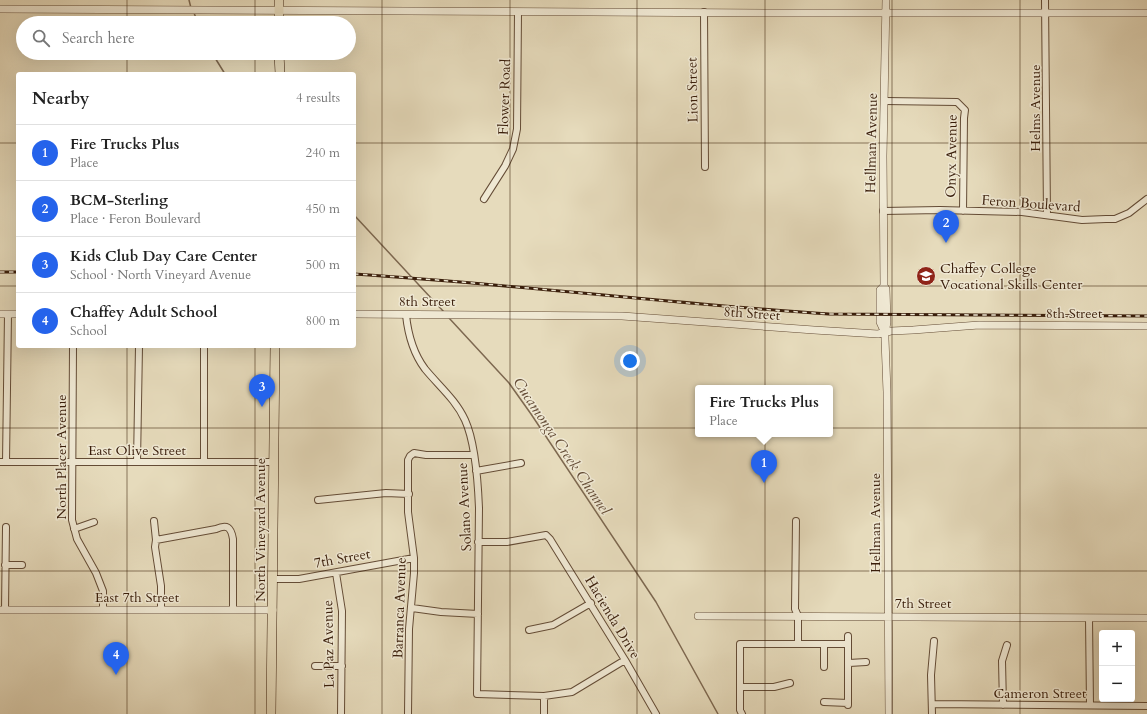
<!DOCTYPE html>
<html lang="en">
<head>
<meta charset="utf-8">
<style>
  :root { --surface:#fff; --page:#f2f2f2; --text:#222; --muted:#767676; --line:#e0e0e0; --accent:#2563eb }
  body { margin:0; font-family:Cardo,serif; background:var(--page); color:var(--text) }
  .controls { position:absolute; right:12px; bottom:12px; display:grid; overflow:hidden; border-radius:4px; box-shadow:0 4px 16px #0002 }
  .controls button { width:36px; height:36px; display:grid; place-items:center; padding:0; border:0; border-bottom:1px solid var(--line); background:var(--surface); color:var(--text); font:20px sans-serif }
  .you { position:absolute; left:630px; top:361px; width:14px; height:14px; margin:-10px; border:3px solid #fff; border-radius:50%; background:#1a73e8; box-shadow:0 0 0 6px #1a73e833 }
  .badge { display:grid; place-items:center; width:26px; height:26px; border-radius:50%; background:var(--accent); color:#fff; font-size:13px; font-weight:700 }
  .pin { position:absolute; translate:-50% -33px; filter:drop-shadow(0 1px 2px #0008) }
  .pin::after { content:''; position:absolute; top:21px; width:14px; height:12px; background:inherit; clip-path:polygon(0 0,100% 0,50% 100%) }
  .popup { position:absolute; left:695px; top:385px; width:138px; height:52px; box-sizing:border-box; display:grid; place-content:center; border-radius:4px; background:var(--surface); filter:drop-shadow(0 1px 3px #0005); font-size:13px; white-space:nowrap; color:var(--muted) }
  .popup b { font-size:15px; color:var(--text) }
  .popup::after { content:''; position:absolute; left:50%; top:100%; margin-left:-8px; border:8px solid transparent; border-top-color:var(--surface) }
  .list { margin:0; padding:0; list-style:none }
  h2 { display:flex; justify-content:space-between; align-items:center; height:52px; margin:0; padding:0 16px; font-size:17px }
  h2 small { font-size:13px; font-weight:400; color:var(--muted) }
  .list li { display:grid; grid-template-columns:26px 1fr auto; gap:12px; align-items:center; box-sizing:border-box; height:56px; padding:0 16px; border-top:1px solid var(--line) }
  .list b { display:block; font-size:15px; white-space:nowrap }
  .list p { margin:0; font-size:13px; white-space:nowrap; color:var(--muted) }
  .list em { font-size:13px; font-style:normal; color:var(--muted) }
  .icon { flex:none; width:22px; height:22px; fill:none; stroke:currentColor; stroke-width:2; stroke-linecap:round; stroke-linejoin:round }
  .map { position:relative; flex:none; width:1147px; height:714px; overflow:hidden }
  .search { position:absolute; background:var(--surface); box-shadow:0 4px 16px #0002; left:16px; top:16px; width:340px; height:44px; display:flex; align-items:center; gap:10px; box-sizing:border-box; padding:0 14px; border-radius:22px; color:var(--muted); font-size:15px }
  .panel { position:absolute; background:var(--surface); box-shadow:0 4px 16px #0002; left:16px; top:72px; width:340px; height:276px; border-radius:4px }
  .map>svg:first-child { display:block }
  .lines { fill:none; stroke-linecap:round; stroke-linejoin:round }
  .stream { stroke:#7d6850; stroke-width:1.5 }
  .minor-casing { stroke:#644c36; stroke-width:8 }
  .tertiary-casing { stroke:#644c36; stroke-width:8 }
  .primary-casing { stroke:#391d0a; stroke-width:10 }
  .minor { stroke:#efe8d3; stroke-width:6 }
  .tertiary { stroke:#efe8d3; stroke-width:7 }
  .primary { stroke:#e6dbbc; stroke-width:9 }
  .rail-casing { stroke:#391d0a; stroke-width:3 }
  .rail { stroke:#efe8d3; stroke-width:1.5; stroke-dasharray:4.5; stroke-linecap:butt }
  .grid { fill:none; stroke:#391d0a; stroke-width:1; stroke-opacity:0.55 }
  .labels { text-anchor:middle; stroke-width:3; stroke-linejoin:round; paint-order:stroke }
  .street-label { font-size:14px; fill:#391d0a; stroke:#efe8d3 }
  .poi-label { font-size:14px; fill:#391d0a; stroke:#efe8d3; text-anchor:start }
  .water-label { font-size:15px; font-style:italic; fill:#614933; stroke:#efe8d3 }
</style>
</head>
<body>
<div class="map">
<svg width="1147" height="714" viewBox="0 0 1147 714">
  <rect width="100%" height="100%" fill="#e6dbbc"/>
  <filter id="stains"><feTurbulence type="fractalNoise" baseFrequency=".005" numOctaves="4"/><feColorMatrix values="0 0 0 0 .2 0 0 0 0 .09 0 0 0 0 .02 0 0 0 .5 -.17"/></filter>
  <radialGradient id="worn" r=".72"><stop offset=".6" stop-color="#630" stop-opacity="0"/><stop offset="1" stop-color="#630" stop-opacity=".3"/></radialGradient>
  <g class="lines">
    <path class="stream" d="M 189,0 L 191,8
      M 194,13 L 198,23
      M 212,53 L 225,74
      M 354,215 L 444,312
      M 449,318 L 509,383 L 531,414 L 656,602 L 718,714"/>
    <defs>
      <path id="minor" d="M 1045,0 L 1047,215
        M 704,12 L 705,167
        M 885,101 L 957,102 L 965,110 L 964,118 L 963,211
        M 484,199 L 505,166 L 513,149 L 517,129 L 518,12
        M 883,211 L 940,210 L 1022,212 L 1082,220 L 1106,219 L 1115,219 L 1129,213 L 1147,199
        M 406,315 C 408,334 413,353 425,369 C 439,386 456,400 465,420 C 475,442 478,483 479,508 L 477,694 L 544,696 L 572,692 L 625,660
        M 73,346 L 72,520 L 77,539 L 96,573 L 103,591 L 103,610
        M 0,462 L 274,462
        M 6,462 L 8,314
        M 137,462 L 139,346
        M 204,462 L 204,346
        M 476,471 L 521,463
        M 318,500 L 386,493 L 409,494
        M 154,521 L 156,540 L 155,547 L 161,586 L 161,610
        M 796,521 L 795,609 L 798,616 L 798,644
        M 74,529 L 94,522
        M 156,540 L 216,529 C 227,524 231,527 233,539 L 233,610
        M 478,542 L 507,542 L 546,535 L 550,539 L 625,660 L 656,714
        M 5,565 L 22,565
        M 336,573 L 342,611 L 341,714
        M 273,579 L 299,579 L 414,558
        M 412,608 L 441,612 L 478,614
        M 5,610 L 6,527
        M 1089,618 L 1090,705
        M 529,630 L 553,625 L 591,603
        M 824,644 L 824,667
        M 849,663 L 866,662
        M 315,666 L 342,666
        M 740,687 L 774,687 L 790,683
        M 544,696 L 544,714
        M 824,702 L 848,703
        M 932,704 L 1147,706
        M 848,705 L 848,636
        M 1003,705 L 1002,661 L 1007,645
        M 408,714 L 409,629 L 414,573 L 414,558 L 408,512 L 408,460 L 410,456 L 414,453 L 426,455 L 474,455
        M 742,714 L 740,710 L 740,644 L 848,644
        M 932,714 L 931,675 L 934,641"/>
      <path id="tertiary" d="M 0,9 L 781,13 L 1147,13
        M 884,286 L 880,290 L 880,322 L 885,333 L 885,339 L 887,392 L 889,714
        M 0,314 L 18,314
        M 354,314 L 622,316 L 814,330 L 878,334 L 891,331 L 913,330 L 979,325 L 1147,326
        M 885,333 L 887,322 L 886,289 L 884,286 L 883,156 L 886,0
        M 0,610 L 273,610
        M 698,616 L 1147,618"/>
      <path id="primary" d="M 279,0 L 279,23
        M 279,53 L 280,74
        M 271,714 L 275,346"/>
    </defs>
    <use href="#minor" class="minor-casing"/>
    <use href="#tertiary" class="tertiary-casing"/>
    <use href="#primary" class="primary-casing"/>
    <use href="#minor" class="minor"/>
    <use href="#tertiary" class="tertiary"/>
    <use href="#primary" class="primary"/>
    <defs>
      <path id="rail" d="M 0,272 L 18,272
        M 354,274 C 513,284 671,304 829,314 L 1147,316"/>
    </defs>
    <use href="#rail" class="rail-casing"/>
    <use href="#rail" class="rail"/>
  </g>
  <path class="grid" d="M 127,0 L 127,23M 255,0 L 255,23M 382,0 L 382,714M 510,0 L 510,714M 637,0 L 637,714M 765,0 L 765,714M 892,0 L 892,714M 1020,0 L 1020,714M 127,53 L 127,74M 255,53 L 255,74M 0,143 L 18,143M 354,143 L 1147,143M 0,286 L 18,286M 354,286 L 1147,286M 127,346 L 127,714M 255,346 L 255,714M 0,428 L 1147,428M 0,571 L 1147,571"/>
  <defs>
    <symbol id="school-disc" viewBox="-11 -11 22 22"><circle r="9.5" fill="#8f2418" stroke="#efe8d3"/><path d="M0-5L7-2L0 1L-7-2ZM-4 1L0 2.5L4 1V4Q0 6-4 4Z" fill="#fff"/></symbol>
  </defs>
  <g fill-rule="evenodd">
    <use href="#school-disc" x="915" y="265" width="22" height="22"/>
  </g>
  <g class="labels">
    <g class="street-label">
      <text transform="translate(692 90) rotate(-91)" y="5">Lion Street</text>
      <text transform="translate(504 97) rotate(-88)" y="5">Flower Road</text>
      <text transform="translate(1035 108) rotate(-90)" y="5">Helms Avenue</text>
      <text transform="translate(871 143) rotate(-89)" y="5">Hellman Avenue</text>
      <text transform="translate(951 156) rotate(-89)" y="5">Onyx Avenue</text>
      <text transform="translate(1031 203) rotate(4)" y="5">Feron Boulevard</text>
      <text x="427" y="306">8th Street</text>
      <text transform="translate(752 313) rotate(4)" y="5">8th Street</text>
      <text x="1074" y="318">8th Street</text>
      <text x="137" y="455">East Olive Street</text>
      <text transform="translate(61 457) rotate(-90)" y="5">North Placer Avenue</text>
      <text transform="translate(464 507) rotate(-93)" y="5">Solano Avenue</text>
      <text transform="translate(875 523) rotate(-90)" y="5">Hellman Avenue</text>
      <text transform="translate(260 530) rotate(-90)" y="5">North Vineyard Avenue</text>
      <text transform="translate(342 558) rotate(-10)" y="5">7th Street</text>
      <text x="137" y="602">East 7th Street</text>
      <text x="923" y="608">7th Street</text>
      <text transform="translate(399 608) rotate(-88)" y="5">Barranca Avenue</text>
      <text transform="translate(613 617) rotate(59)" y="5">Hacienda Drive</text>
      <text transform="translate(328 644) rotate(-91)" y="5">La Paz Avenue</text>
      <text x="1040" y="698">Cameron Street</text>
    </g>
    <g class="poi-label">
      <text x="940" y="273">Chaffey College<tspan x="940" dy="16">Vocational Skills Center</tspan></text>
    </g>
    <g class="water-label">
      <text transform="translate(562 446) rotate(56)" y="5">Cucamonga Creek Channel</text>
    </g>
  </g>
  <rect width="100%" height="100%" filter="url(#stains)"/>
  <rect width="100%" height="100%" fill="url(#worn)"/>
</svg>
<div class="controls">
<button>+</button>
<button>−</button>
</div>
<div class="you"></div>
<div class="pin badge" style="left:764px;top:483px">1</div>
<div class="popup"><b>Fire Trucks Plus</b>Place</div>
<div class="pin badge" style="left:946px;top:243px">2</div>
<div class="pin badge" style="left:262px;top:407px">3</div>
<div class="pin badge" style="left:116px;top:675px">4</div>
<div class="search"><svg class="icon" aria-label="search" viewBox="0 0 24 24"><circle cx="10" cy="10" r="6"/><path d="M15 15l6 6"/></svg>Search here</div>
<section class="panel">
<h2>Nearby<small>4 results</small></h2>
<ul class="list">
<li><span class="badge">1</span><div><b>Fire Trucks Plus</b><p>Place</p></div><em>240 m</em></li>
<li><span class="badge">2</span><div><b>BCM-Sterling</b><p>Place · Feron Boulevard</p></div><em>450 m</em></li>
<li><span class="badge">3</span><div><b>Kids Club Day Care Center</b><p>School · North Vineyard Avenue</p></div><em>500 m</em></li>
<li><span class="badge">4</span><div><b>Chaffey Adult School</b><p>School</p></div><em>800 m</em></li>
</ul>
</section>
</div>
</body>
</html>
